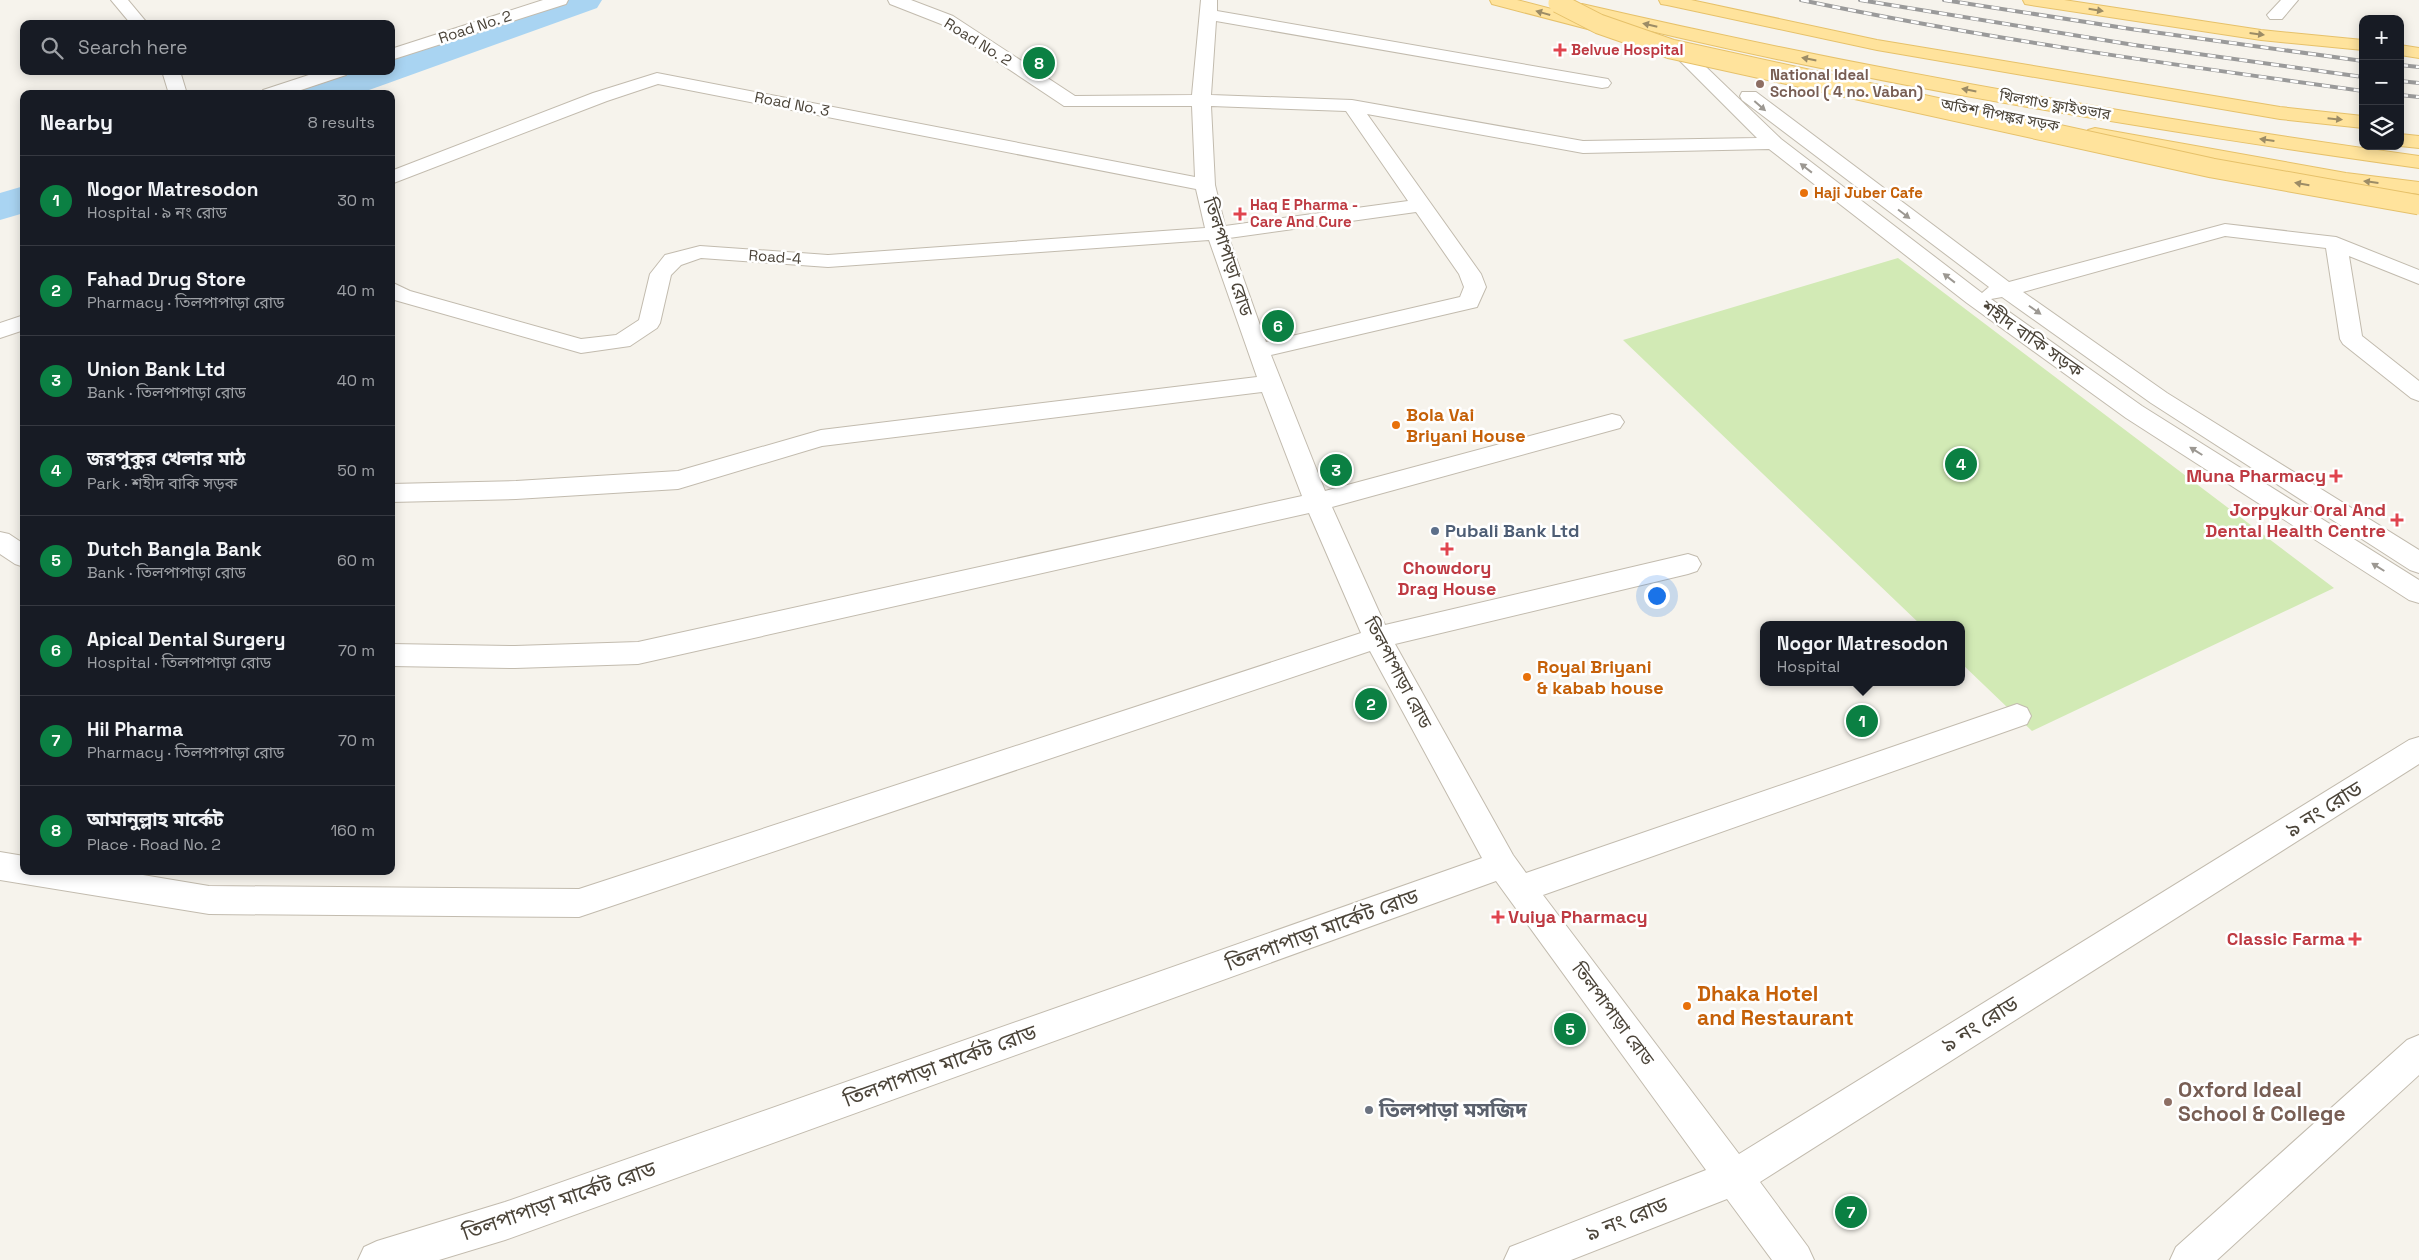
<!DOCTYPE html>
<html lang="en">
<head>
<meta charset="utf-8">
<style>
  :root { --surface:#171b24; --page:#242831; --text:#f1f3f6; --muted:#9ea1a6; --line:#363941; --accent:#0b8043 }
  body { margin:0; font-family:"Space Grotesk","Noto Sans Bengali",sans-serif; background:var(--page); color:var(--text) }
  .controls { position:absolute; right:15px; top:15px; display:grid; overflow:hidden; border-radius:10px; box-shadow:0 2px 12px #0003 }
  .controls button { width:45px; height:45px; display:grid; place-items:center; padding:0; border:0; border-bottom:1px solid var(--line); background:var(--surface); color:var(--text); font:25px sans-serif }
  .you { position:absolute; left:1656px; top:595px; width:18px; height:18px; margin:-12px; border:4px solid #fff; border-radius:50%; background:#1a73e8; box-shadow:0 0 0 8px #1a73e833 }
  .badge { display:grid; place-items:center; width:32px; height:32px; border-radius:50%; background:var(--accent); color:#fff; font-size:16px; font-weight:700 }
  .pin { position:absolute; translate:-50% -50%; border:2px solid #fff; box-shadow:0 1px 5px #0006 }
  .popup { position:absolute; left:1760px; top:621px; width:205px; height:65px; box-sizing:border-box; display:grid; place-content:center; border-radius:10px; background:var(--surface); filter:drop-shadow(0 1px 4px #0005); font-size:16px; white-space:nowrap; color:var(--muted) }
  .popup b { font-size:19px; color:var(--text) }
  .popup::after { content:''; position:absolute; left:50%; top:100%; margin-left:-10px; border:10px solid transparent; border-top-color:var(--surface) }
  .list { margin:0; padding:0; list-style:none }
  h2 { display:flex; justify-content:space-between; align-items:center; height:65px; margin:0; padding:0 20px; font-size:21px }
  h2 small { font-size:16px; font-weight:400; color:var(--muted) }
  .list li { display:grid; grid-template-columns:32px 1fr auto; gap:15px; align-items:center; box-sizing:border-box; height:90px; padding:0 20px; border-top:1px solid var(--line) }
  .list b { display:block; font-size:19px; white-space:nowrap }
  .list p { margin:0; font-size:16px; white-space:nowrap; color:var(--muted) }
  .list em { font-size:16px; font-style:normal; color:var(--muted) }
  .icon { flex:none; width:28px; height:28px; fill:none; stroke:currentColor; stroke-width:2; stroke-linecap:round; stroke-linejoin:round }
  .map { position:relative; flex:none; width:2419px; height:1260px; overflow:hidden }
  .search { position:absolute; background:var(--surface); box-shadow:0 2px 12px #0003; left:20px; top:20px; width:375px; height:55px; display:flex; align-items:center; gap:12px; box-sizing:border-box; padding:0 18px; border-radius:10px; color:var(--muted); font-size:19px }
  .panel { position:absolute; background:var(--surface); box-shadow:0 2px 12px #0003; left:20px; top:90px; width:375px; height:785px; border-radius:10px }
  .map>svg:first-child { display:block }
  .green { fill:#d2eab5 }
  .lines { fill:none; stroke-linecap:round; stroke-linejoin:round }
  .canal { fill:#a9d4f2; fill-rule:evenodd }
  .minor-casing { stroke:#c2bbae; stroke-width:2 }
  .major-casing { stroke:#e6c16a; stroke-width:2 }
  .minor { fill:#fff; fill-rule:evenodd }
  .major { fill:#ffe39c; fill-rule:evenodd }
  .rail-casing { stroke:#9a9a9a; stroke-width:4 }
  .rail { stroke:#fff; stroke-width:2.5; stroke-dasharray:8; stroke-linecap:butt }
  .major-bridge-casing { stroke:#e6c16a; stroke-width:21; stroke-linecap:butt }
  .major-bridge { stroke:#ffe39c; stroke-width:19 }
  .oneway { fill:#9c8c66 }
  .oneway2 { fill:#9c9892 }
  .health-dot { fill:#e0444e; stroke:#fff; stroke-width:2 }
  .education-dot { fill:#8d6e63; stroke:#fff; stroke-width:2 }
  .food-dot { fill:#e8710a; stroke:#fff; stroke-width:2 }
  .service-dot { fill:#5c6f8a; stroke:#fff; stroke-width:2 }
  .worship-dot { fill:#6b7280; stroke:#fff; stroke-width:2 }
  .labels { text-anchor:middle; stroke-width:5; stroke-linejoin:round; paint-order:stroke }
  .far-street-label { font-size:15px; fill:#4b4439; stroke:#fff }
  .far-health-label { font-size:15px; font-weight:bold; fill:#be3a42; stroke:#fff; text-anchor:start }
  .far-education-label { font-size:15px; font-weight:bold; fill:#785e54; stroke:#fff; text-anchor:start }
  .far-food-label { font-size:15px; font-weight:bold; fill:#c56008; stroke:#fff; text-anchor:start }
  .street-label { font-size:18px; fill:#4b4439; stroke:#fff }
  .food-label { font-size:18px; font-weight:bold; fill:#c56008; stroke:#fff; text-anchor:start }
  .health-label { font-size:18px; font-weight:bold; fill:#be3a42; stroke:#fff; text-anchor:end }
  .service-label { font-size:18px; font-weight:bold; fill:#4e5e75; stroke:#fff; text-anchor:start }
  .near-street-label { font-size:21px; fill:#4b4439; stroke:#fff }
  .near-food-label { font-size:21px; font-weight:bold; fill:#c56008; stroke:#fff; text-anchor:start }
  .near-education-label { font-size:21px; font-weight:bold; fill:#785e54; stroke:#fff; text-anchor:start }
  .near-worship-label { font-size:21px; font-weight:bold; fill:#5b616d; stroke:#fff; text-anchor:start }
</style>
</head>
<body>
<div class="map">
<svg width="2419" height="1260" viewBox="0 0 2419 1260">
  <rect width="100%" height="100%" fill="#f6f3ec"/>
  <path class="green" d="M 1898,258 L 2334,588 L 2032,731 L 1961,663 L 1961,625 L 1921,625 L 1623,340 Z"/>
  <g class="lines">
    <path class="canal" d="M 550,0 L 602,0 L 597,8 L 358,94 L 301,94 C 317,70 365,71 391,71 L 391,56 Z
      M 24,186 L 24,213 L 0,220 L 0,193 Z"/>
    <defs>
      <path id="minor" d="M 111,0 L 128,0 L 148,24 L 131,24 Z
        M 543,0 L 568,0 L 566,4 L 391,60 L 391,49 Z
        M 888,0 L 911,0 L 953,16 L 1075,96 L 1192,95 L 1201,0 L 1217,0 L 1217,11 L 1602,78 L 1608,79 L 1611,83 L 1608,87 L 1602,88 L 1216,21 L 1211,95 L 1352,100 L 1583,141 L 1757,138 L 1665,46 L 1668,42 L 1680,42 L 1781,139 L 1982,293 L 1989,287 L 1742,100 L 1740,96 L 1742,92 L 1756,92 L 2009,282 L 2225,224 L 2336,237 L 2419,270 L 2419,284 L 2349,256 L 2362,336 L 2419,381 L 2419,401 L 2411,398 L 2343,344 L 2340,339 L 2326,248 L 2225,236 L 2023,292 L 2167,393 L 2419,550 L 2419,573 L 2410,570 L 2151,403 L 2002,297 L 1991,299 L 2142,406 L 2419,580 L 2419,603 L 2409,600 L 2126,418 L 1967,303 L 1769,149 L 1583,153 L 1367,114 L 1481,274 L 1486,287 L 1477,307 L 1271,355 L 1325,491 L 1612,414 L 1620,416 L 1624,422 L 1620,428 L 1332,507 L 1385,625 L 1688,554 L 1697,557 L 1701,564 L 1697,571 L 1688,574 L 1395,644 L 1513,855 L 1526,873 L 2017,704 L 2027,708 L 2031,716 L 2027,724 L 1543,895 L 1739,1154 L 2409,740 L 2419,737 L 2419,764 L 1760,1182 L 1808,1247 L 1814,1260 L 1772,1260 L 1727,1199 L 1571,1260 L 1504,1260 L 1510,1247 L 1706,1170 L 1496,881 L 505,1240 L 439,1260 L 358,1260 L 364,1247 L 377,1241 L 505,1202 L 1482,858 L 1370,651 L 579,917 L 209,914 L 0,880 L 0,852 L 24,856 L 24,871 L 119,871 L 209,886 L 579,889 L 1361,633 L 1309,513 L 638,664 L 515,668 L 391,666 L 391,644 L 515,646 L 638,642 L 1302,496 L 1262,392 L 822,446 L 678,489 L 516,499 L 391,502 L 391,484 L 516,481 L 678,471 L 821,430 L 1257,377 L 1209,240 L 828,267 L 701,258 L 681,265 L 671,275 L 660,323 L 657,328 L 630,346 L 581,353 L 391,299 L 391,282 L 410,291 L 581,339 L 616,335 L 639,320 L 650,274 L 665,255 L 700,246 L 828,255 L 1205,228 L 1196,189 L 658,84 L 607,101 L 391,184 L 391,171 L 593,93 L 657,73 L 1195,177 L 1192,106 L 1064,106 L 941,24 L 890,4 ZM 1211,106 L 1346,111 L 1408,201 L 1225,226 L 1215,185 ZM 1416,212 L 1459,274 L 1464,287 L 1460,297 L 1266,342 L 1229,238 Z
        M 2281,0 L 2298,0 L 2282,19 L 2270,19 L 2267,15 Z
        M 162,71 L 180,71 L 187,94 L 169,94 Z
        M 321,71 L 349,71 L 346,75 L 289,94 L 261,94 L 263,90 Z
        M 24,315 L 24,330 L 0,338 L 0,323 Z
        M 0,532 L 9,534 L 24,544 L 24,567 L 15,564 L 0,554 Z
        M 2419,1035 L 2419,1075 L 2217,1260 L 2170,1260 L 2176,1247 L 2407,1040 Z"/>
      <path id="major" d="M 1490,0 L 1517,0 L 1609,24 L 1612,28 L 1609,32 L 1603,33 L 1492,4 Z
        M 1659,0 L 1691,0 L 1877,40 L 2280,107 L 2363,116 L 2363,128 L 2280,119 L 1877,50 L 1667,5 L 1661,4 Z
        M 2023,0 L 2064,0 L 2261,30 L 2363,40 L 2363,50 L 2261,40 L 2031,5 L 2025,4 Z
        M 1582,4 C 1859,68 2138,117 2419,156 L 2419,168 C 2136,128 1853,82 1576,13 L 1574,9 L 1576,5 Z
        M 2400,45 L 2419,48 L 2419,58 L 2400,55 Z
        M 2095,128 L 2346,173 L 2419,182 L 2419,194 L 2346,185 L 2088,138 L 2085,134 L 2088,130 Z
        M 2400,134 L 2419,136 L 2419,148 L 2400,146 Z"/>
    </defs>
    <use href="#minor" class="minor-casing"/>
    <use href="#major" class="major-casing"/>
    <use href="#minor" class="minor"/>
    <use href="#major" class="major"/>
    <defs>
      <path id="rail" d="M 1801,0 C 1987,39 2175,65 2363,91
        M 1860,0 L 2134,45 L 2363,77
        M 1944,0 L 2131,29 L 2363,61
        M 2400,65 L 2419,67
        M 2400,81 L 2419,83
        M 2400,95 L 2419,97"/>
    </defs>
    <use href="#rail" class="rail-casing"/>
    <use href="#rail" class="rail"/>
    <defs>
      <path id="major-bridge" d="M 1558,3 L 1599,24 L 1671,49 L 2212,168 L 2419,205"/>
    </defs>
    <use href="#major-bridge" class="major-bridge-casing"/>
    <use href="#major-bridge" class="major-bridge"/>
  </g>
  <defs><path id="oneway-solid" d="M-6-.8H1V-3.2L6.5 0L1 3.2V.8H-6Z" transform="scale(1.25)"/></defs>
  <g class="oneway">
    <use href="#oneway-solid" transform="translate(2096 10) rotate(9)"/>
    <use href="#oneway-solid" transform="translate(1543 13) rotate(-164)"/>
    <use href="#oneway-solid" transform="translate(1650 25) rotate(-167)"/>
    <use href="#oneway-solid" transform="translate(2257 34) rotate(7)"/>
    <use href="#oneway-solid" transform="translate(1809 59) rotate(-169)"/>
    <use href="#oneway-solid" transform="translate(1969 90) rotate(-169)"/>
    <use href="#oneway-solid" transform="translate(2335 119) rotate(6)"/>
    <use href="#oneway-solid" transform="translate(2267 140) rotate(-172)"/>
    <use href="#oneway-solid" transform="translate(2371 182) rotate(-173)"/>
    <use href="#oneway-solid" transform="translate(2302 184) rotate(-170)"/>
  </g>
  <g class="oneway2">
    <use href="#oneway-solid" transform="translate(1760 106) rotate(41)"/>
    <use href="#oneway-solid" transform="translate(1806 168) rotate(-142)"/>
    <use href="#oneway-solid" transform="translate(1904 214) rotate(37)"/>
    <use href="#oneway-solid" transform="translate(1949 278) rotate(-142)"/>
    <use href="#oneway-solid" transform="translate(2035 310) rotate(35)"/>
    <use href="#oneway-solid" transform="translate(2196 451) rotate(-148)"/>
    <use href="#oneway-solid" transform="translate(2378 567) rotate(-148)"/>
  </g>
  <g class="health-dot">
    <path d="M1557.5 42.5h5v5h5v5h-5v5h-5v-5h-5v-5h5z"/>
    <path d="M1237.5 206.5h5v5h5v5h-5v5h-5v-5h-5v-5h5z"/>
    <path d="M2333.5 468.5h5v5h5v5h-5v5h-5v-5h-5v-5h5z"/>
    <path d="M2394.5 512.5h5v5h5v5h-5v5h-5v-5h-5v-5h5z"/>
    <path d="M1444.5 541.5h5v5h5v5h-5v5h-5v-5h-5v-5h5z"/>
    <path d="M1495.5 909.5h5v5h5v5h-5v5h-5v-5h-5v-5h5z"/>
    <path d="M2352.5 931.5h5v5h5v5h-5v5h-5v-5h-5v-5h5z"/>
  </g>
  <g class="education-dot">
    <circle cx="1760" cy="84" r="5"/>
    <circle cx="2168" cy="1102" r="5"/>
  </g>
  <g class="food-dot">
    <circle cx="1804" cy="193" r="5"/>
    <circle cx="1396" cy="425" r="5"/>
    <circle cx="1527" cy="677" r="5"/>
    <circle cx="1687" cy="1006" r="5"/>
  </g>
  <circle class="service-dot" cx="1435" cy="531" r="5"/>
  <circle class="worship-dot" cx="1369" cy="1110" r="5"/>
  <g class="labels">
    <g class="far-street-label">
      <text transform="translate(475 27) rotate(-18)" y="5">Road No. 2</text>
      <text transform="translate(978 42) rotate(32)" y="5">Road No. 2</text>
      <text transform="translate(792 104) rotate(11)" y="5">Road No. 3</text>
      <text transform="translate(2055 105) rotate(10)" y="5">খিলগাও ফ্লাইওভার</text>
      <text transform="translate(2000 115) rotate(11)" y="5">অতিশ দীপঙ্কর সড়ক</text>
      <text transform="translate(775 257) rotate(4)" y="5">Road-4</text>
    </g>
    <g class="far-health-label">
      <text x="1571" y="55">Belvue Hospital</text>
      <text x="1250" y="210">Haq E Pharma -<tspan x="1250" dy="17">Care And Cure</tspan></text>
    </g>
    <g class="far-education-label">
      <text x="1770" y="80">National Ideal<tspan x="1770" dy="17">School ( 4 no. Vaban)</tspan></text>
    </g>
    <g class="far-food-label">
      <text x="1814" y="198">Haji Juber Cafe</text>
    </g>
    <g class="street-label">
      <text transform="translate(1228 257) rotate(72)" y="6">তিলপাপাড়া রোড</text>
      <text transform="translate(2032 339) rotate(35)" y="6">শহীদ বাকি সড়ক</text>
      <text transform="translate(1398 673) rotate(62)" y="6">তিলপাপাড়া রোড</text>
      <text transform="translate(1613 1014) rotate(53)" y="6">তিলপাপাড়া রোড</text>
    </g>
    <g class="food-label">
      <text x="1406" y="421">Bola Vai<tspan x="1406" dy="21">Briyani House</tspan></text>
      <text x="1537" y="673">Royal Briyani<tspan x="1537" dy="21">&amp; kabab house</tspan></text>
    </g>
    <g class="health-label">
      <text x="2326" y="482">Muna Pharmacy</text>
      <text x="2386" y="516">Jorpykur Oral And<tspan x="2386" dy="21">Dental Health Centre</tspan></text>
      <text x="1447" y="574" text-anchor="middle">Chowdory<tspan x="1447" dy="21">Drag House</tspan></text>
      <text x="1508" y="923" text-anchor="start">Vuiya Pharmacy</text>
      <text x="2345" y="945">Classic Farma</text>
    </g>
    <g class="service-label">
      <text x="1445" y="537">Pubali Bank Ltd</text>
    </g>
    <g class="near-street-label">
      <text transform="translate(2324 809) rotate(-32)" y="7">৯ নং রোড</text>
      <text transform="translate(1322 930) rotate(-20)" y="7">তিলপাপাড়া মার্কেট রোড</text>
      <text transform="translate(1980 1024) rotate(-32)" y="7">৯ নং রোড</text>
      <text transform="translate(940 1066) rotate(-20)" y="7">তিলপাপাড়া মার্কেট রোড</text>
      <text transform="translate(559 1201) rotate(-19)" y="7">তিলপাপাড়া মার্কেট রোড</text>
      <text transform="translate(1627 1219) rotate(-21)" y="7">৯ নং রোড</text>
    </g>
    <g class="near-food-label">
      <text x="1697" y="1001">Dhaka Hotel<tspan x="1697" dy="24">and Restaurant</tspan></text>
    </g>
    <g class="near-education-label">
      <text x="2178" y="1097">Oxford Ideal<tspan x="2178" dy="24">School &amp; College</tspan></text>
    </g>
    <g class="near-worship-label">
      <text x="1379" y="1117">তিলপাড়া মসজিদ</text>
    </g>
  </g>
</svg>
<div class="controls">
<button>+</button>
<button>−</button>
<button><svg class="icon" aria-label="layers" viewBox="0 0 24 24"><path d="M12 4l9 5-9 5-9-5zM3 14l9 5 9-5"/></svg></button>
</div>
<div class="you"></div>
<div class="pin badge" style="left:1862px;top:721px">1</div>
<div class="popup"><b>Nogor Matresodon</b>Hospital</div>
<div class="pin badge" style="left:1371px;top:704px">2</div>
<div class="pin badge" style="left:1336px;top:470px">3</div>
<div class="pin badge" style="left:1961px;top:464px">4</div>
<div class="pin badge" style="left:1570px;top:1029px">5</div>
<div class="pin badge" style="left:1278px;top:326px">6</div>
<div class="pin badge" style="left:1851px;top:1212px">7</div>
<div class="pin badge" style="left:1039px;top:63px">8</div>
<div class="search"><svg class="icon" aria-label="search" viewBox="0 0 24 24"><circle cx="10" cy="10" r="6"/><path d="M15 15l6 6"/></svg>Search here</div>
<section class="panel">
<h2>Nearby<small>8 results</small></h2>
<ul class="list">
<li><span class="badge">1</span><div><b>Nogor Matresodon</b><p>Hospital · ৯ নং রোড</p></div><em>30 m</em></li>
<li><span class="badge">2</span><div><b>Fahad Drug Store</b><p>Pharmacy · তিলপাপাড়া রোড</p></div><em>40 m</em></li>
<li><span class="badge">3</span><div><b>Union Bank Ltd</b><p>Bank · তিলপাপাড়া রোড</p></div><em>40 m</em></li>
<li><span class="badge">4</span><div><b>জরপুকুর খেলার মাঠ</b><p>Park · শহীদ বাকি সড়ক</p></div><em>50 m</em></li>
<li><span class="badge">5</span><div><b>Dutch Bangla Bank</b><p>Bank · তিলপাপাড়া রোড</p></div><em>60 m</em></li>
<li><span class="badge">6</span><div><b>Apical Dental Surgery</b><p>Hospital · তিলপাপাড়া রোড</p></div><em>70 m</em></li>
<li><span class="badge">7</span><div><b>Hil Pharma</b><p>Pharmacy · তিলপাপাড়া রোড</p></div><em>70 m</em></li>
<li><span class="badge">8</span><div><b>আমানুল্লাহ মার্কেট</b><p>Place · Road No. 2</p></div><em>160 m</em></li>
</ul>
</section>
</div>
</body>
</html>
